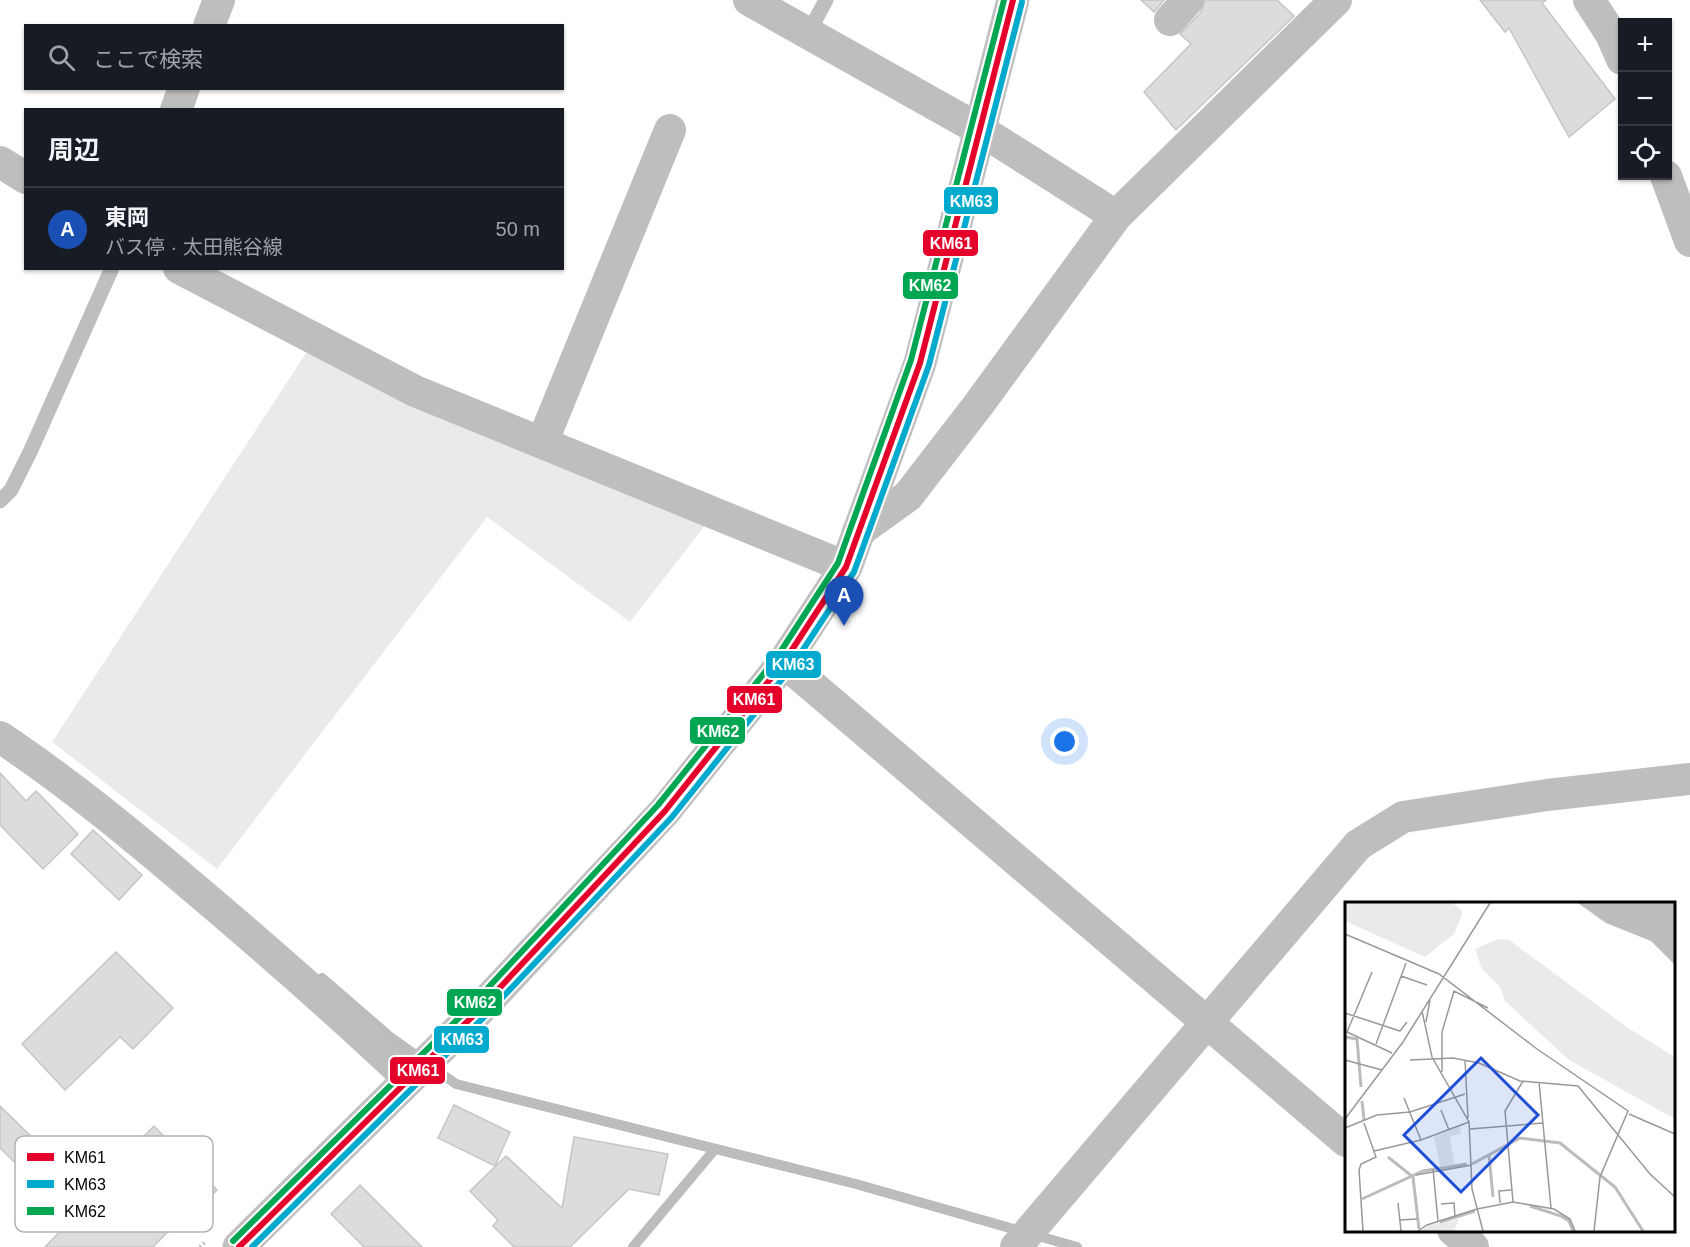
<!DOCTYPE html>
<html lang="ja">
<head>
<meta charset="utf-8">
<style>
  :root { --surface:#171b24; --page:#242831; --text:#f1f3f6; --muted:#9ea1a6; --line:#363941; --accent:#ea580c }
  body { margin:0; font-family:Helvetica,"Noto Sans JP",sans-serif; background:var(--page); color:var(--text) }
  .controls { position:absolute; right:18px; top:18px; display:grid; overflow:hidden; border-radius:0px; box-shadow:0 2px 4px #0004 }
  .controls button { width:54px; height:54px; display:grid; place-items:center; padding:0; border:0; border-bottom:2px solid var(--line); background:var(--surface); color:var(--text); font:30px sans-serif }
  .you { position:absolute; left:1065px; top:742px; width:21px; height:21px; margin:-15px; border:4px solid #fff; border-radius:50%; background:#1a73e8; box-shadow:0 0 0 9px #1a73e833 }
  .badge { display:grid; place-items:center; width:39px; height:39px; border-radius:50%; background:var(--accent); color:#fff; font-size:20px; font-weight:700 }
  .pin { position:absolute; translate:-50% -50px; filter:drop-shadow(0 2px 3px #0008) }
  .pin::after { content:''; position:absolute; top:32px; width:21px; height:18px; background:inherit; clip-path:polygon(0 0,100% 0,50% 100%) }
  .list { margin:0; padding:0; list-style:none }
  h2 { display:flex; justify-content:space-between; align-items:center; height:78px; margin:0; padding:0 24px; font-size:26px }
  h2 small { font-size:20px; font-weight:400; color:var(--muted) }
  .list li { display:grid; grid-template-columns:39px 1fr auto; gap:18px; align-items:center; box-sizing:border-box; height:84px; padding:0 24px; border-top:2px solid var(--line) }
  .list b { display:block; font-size:22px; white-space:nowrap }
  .list p { margin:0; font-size:20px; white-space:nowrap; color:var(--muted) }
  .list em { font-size:20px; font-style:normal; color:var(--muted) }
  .icon { flex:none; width:33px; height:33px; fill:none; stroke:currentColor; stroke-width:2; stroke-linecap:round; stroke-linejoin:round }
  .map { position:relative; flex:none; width:1690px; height:1247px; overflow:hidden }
  .search { position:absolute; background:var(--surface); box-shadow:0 2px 4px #0004; left:24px; top:24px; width:540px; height:66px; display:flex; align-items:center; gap:15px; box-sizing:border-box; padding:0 21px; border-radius:0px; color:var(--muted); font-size:22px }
  .panel { position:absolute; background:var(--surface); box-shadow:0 2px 4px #0004; left:24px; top:108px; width:540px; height:162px; border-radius:0px }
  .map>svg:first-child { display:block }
  .green { fill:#eaeaea }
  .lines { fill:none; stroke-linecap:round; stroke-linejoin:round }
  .stream { stroke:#bcbcbc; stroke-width:10 }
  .building { fill:#dcdcdc; stroke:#c5c5c5; stroke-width:1.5 }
  .path { stroke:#b8b8b8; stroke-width:4; stroke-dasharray:1.5 3; stroke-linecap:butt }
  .lane { stroke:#bebebe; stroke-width:15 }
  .street { stroke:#bebebe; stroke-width:32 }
  .secondary { stroke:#c1c1c1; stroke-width:33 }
  .bus-1-casing { stroke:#fff; stroke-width:10 }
  .bus-2-casing { stroke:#fff; stroke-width:10 }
  .bus-3-casing { stroke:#fff; stroke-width:10 }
  .bus-1 { stroke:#e4002b; stroke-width:6 }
  .bus-2 { stroke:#00a9ce; stroke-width:6 }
  .bus-3 { stroke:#00a651; stroke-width:6 }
  .inset-river { fill:none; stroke:#bcbcbc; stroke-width:3 }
  .inset-road { fill:none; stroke:#999; stroke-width:1.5 }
  .view { fill:#1d4ed8; fill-opacity:0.15; stroke:#1d4ed8; stroke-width:3 }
  .inset-edge { fill:none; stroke:#000; stroke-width:3 }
  .key { fill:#fff; stroke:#b2b2b2; stroke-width:1.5 }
  .key-label { font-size:16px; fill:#000 }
  .line-badge { stroke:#fff; stroke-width:2 }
  .badge-label { font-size:16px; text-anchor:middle; font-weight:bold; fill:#fff }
</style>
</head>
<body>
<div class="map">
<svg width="1690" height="1247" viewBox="0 0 1690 1247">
  <rect width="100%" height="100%" fill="#fff"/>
  <path class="green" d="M 308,350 L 354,377 L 707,523 L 630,622 L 487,517 L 217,869 L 52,742 Z"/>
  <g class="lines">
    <path class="stream" d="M 322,978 L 389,1036 L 456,1084 L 856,1184 L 1077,1247
      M 633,1247 L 715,1149"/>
  </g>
  <path class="building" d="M 1141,0 L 1164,0 L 1154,12 Z
    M 1205,0 L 1277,0 L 1294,16 L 1176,130 L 1144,92 L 1191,44 L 1180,34 L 1201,12 Z
    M 1480,0 L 1546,0 L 1542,3 L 1615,99 L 1569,137 L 1509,28 L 1505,32 Z
    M 0,773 L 26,801 L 36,791 L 78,834 L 43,869 L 0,825 Z
    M 93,830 L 142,875 L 119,900 L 71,854 Z
    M 116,952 L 173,1008 L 133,1049 L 120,1037 L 65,1090 L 22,1044 Z
    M 454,1105 L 510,1132 L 495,1166 L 438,1138 Z
    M 0,1106 L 38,1143 L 44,1137 L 89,1183 L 92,1180 L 96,1184 L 154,1126 L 217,1190 L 195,1212 L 191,1208 L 153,1247 L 45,1247 L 70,1221 L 61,1212 L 64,1210 L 0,1148 Z
    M 574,1137 L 668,1154 L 659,1195 L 629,1189 L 570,1247 L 514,1247 L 493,1226 L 498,1220 L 470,1191 L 506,1156 L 562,1208 Z
    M 360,1185 L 422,1247 L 364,1247 L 331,1214 Z"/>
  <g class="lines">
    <path class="path" d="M 200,1247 L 206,1241"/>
    <path class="lane" d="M 809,32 L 826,0
      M 0,501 L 11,490 L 30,452 L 112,268"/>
    <path class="street" d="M 749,0 L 982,131 L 1116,216
      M 1589,0 L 1611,34 L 1622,59
      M 1170,20 L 1188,0
      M 209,26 L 219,0
      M 176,110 L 184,88
      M 0,162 L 26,178
      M 1666,176 L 1690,241
      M 179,268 L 415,391 L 846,567
      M 542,443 L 670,130
      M 858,532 L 908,496 L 979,404 L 1116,216 L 1336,0
      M 784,662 L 1346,1141
      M 0,737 C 66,781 127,831 187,882 C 263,946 337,1011 409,1079
      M 1453,1230 L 1473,1247
      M 1016,1247 L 1358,845 L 1403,817 L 1547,795 L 1690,779"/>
    <path class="secondary" d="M 239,1247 L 479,1010 L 665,811 L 784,662 L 846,567 L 920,363 L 1013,0"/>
    <defs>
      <path id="bus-1" d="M 239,1247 L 479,1010 L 665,811 L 784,662 L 846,567 L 920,363 L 1013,0"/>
      <path id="bus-2" d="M 252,1247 L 485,1016 L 672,817 L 791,668 L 854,572 L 929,365 L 1022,2"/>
      <path id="bus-3" d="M 233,1241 L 473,1004 L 658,805 L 777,657 L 838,563 L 911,360 L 1004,0"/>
    </defs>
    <use href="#bus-1" class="bus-1-casing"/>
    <use href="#bus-2" class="bus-2-casing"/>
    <use href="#bus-3" class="bus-3-casing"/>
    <use href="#bus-1" class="bus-1"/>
    <use href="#bus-2" class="bus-2"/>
    <use href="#bus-3" class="bus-3"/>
  </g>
  <g transform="translate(1345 902)">
    <rect width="330" height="330" fill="#fff"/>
    <path d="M 0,1 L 107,1 L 116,7 L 117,13 L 109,32 L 80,55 L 0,19 ZM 153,37 L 164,38 L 283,126 L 330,155 L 330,217 L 224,158 L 160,99 L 155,85 L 137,67 L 130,47 ZM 115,224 L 116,232 L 105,234 L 109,262 L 95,264 L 89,235 ZM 114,317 L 109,329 L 76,329 L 84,323 Z" fill="#eaeaea"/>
    <path d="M 233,1 L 330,1 L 330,63 L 306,39 L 261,21 Z" fill="#bcbcbc"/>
    <path class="inset-river" d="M 0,135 L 12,137 L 16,185M 17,199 L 19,218M 144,253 L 148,295M 43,255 L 68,275 L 74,327M 127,262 L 175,236 L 215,241 L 270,285 L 298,329M 17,297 L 78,269 L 122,262M 185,304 L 216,314 L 224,319 L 228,329M 95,320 L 130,309"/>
    <path class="inset-road" d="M 0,32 L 94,72 L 192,147 L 283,209 L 255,275 L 249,329M 27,70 L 2,130 L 47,151M 56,74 L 82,83M 77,109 L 87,155 L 124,220 L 127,287 L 138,329M 0,111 L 55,129 L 62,120M 81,120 L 85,98M 31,142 L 61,61M 0,158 L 37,168M 65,158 L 108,156 L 134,161 L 175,179 L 233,184 L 305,272 L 330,295M 120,158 L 123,216M 97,170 L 97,130 L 109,89 L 143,106M 194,180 L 206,306M 59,196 L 76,238M 96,208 L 104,228M 284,212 L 330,232M 0,217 L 58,140 L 145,1M 0,226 L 32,213 L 65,210 L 120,192M 125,227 L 198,221M 29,249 L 76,238 L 124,220M 88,267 L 93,319M 71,273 L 127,263M 168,300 L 160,209 L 178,179M 53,301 L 56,329M 155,301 L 154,289 L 166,288M 96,302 L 109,301 L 110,315M 54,318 L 72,317M 18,329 L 14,268 L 16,262 L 31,255 L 19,221M 73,329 L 82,323 L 132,307 L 168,300 L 209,307 L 225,317 L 230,329"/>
    <path class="view" d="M 136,156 L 193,213 L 116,290 L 59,233 Z"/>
    <rect width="330" height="330" class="inset-edge"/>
  </g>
  <rect x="15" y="1136" width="198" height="96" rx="9" class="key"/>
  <rect x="27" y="1153" width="27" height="8" fill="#e4002b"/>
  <rect x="27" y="1180" width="27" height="8" fill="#00a9ce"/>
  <rect x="27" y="1207" width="27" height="8" fill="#00a651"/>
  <g class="key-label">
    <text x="64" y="1163">KM61</text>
    <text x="64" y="1190">KM63</text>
    <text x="64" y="1217">KM62</text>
  </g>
  <g class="line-badge">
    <rect x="943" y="186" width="56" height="29" rx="6" fill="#00a9ce"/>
    <rect x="922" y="229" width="57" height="28" rx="6" fill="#e4002b"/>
    <rect x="902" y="271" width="57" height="29" rx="6" fill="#00a651"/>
    <rect x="765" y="650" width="57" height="29" rx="6" fill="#00a9ce"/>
    <rect x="726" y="685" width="57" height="29" rx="6" fill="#e4002b"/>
    <rect x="689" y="716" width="57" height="29" rx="6" fill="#00a651"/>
    <rect x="446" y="988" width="57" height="29" rx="6" fill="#00a651"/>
    <rect x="433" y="1025" width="57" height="29" rx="6" fill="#00a9ce"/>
    <rect x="389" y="1056" width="57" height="29" rx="6" fill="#e4002b"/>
  </g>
  <g class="badge-label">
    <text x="971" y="207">KM63</text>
    <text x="951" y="249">KM61</text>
    <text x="930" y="291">KM62</text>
    <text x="793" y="670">KM63</text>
    <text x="754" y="705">KM61</text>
    <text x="718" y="737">KM62</text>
    <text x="475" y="1008">KM62</text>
    <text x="462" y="1045">KM63</text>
    <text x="418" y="1076">KM61</text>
  </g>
</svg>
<div class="controls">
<button>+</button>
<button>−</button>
<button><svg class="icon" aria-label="locate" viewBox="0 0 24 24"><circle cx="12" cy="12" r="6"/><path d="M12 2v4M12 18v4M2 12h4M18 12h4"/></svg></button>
</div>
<div class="you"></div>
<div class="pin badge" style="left:844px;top:626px;background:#1a4fb4">A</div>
<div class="search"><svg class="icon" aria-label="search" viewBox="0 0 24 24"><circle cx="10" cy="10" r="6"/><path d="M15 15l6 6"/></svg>ここで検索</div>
<section class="panel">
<h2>周辺<small></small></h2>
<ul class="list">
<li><span class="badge" style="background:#1a4fb4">A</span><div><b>東岡</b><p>バス停 · 太田熊谷線</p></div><em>50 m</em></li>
</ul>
</section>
</div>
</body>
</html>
